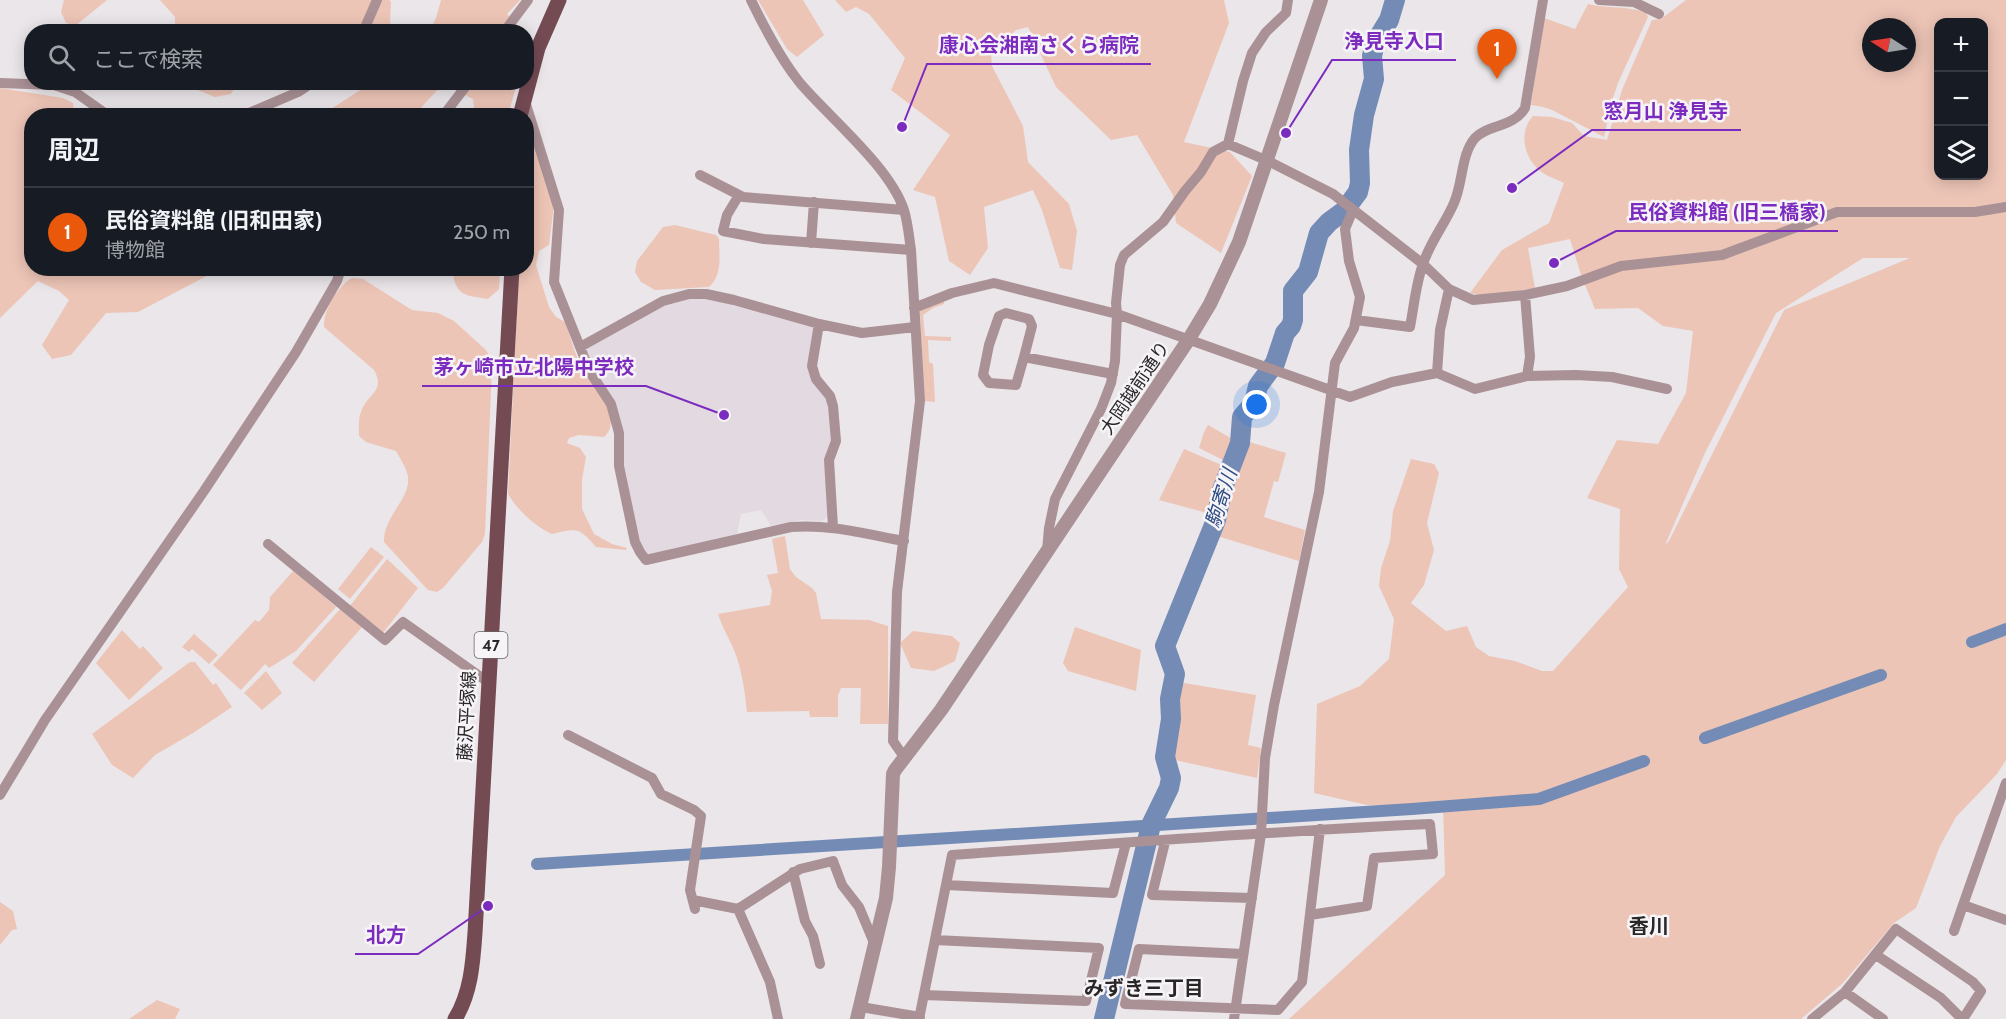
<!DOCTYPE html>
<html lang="ja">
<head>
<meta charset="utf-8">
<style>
  :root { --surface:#171b24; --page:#242831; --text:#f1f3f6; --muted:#9ea1a6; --line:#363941; --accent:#ea580c }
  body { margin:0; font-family:Cabin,"Noto Sans JP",sans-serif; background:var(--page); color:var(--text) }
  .controls { position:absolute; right:18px; top:18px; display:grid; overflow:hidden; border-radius:12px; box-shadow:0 3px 15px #0003 }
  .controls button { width:54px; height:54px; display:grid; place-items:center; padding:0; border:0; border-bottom:2px solid var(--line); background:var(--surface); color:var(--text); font:30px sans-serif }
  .compass { position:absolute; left:1862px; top:18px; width:54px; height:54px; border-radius:50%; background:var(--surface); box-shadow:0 3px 15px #0003; rotate:282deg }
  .you { position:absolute; left:1257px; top:405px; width:21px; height:21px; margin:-15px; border:4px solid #fff; border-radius:50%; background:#1a73e8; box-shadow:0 0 0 9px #1a73e833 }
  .badge { display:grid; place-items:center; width:39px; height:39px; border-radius:50%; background:var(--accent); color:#fff; font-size:20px; font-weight:700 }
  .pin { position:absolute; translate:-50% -50px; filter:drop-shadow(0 2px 3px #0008) }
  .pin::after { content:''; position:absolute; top:32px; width:21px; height:18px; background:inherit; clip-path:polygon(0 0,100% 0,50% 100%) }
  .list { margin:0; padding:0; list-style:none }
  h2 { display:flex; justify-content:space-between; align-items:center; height:78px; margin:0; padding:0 24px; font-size:26px }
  h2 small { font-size:20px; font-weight:400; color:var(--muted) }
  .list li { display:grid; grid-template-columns:39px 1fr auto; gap:18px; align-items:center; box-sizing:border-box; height:90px; padding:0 24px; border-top:2px solid var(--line) }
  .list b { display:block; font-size:22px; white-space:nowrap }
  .list p { margin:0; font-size:20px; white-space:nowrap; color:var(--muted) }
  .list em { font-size:20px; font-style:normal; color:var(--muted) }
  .icon { flex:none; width:33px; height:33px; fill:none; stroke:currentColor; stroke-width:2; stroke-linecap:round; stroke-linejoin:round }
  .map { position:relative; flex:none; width:2006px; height:1019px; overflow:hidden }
  .search { position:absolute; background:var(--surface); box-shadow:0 3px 15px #0003; left:24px; top:24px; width:510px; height:66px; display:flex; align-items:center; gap:15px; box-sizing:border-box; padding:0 21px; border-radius:24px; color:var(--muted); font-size:22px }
  .panel { position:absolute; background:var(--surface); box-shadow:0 3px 15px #0003; left:24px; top:108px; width:510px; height:168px; border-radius:24px }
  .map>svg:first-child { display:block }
  .built { fill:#e3d9e1 }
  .green { fill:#edc5b7; fill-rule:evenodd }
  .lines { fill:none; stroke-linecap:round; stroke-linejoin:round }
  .canal { stroke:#738bb5; stroke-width:12 }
  .river { stroke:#738bb5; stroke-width:20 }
  .minor { stroke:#aa9196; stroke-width:10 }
  .tertiary { stroke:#aa9196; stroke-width:14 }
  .primary { stroke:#744a53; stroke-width:15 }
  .labels { text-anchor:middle; stroke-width:5; stroke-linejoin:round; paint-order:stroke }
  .shield { fill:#f7f4f7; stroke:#666465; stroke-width:1.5 }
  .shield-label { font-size:16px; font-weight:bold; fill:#282627 }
  .street-label { font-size:18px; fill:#282627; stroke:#f7f4f7 }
  .water-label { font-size:20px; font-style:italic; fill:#2d4c83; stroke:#f7f4f7 }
  .neighbourhood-label { font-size:20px; font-weight:bold; fill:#282627; stroke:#f7f4f7 }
  .leader { fill:none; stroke:#7b2cbf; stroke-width:2 }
  .callout-dot { fill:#7b2cbf; stroke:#f7f4f7; stroke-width:2 }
  .callout-label { font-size:20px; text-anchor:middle; font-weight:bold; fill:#7b2cbf; stroke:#f7f4f7; stroke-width:5; stroke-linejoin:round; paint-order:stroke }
</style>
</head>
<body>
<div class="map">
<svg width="2006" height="1019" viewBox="0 0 2006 1019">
  <rect width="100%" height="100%" fill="#eae6e9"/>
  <path class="built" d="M 705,296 L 813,325 L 815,332 L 808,363 L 829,399 L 832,439 L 828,516 L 822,521 L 801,520 L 771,526 L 761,510 L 741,514 L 737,534 L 651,555 L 642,550 L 623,473 L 623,445 L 584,353 L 587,347 L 668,302 Z"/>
  <path class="green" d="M 64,0 L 107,0 L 75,26 L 66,23 L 61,12 Z
    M 160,0 L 389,0 L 391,2 L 390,22 L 394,31 L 360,31 L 356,28 L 352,32 L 175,31 L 175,17 Z
    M 441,0 L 520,0 L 507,14 L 523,31 L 429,32 L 436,18 Z
    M 758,0 L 803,0 L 824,35 L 797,57 L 787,49 Z
    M 835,0 L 1224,0 L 1229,23 L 1184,142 L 1230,152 L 1252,176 L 1221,253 L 1176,223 L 1173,195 L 1137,135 L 1111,140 L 1056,87 L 1028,27 L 1016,30 L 991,54 L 992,66 L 1023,126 L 1028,162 L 1069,204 L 1077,231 L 1072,270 L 1060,268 L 1042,210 L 1033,190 L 984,207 L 988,248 L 970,275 L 949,261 L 935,197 L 913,190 L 950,135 L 891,90 L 905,58 L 869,14 L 856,7 L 846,12 Z
    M 1686,0 L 2006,0 L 2006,760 L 1997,774 L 1956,817 L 1940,846 L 1916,908 L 1894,923 L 1843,983 L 1801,1019 L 1289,1019 L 1445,875 L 1443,806 L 1367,805 L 1314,793 L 1317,704 L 1360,686 L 1389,659 L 1394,619 L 1379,586 L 1381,568 L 1390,541 L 1393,511 L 1411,459 L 1434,464 L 1439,473 L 1427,523 L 1434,550 L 1424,585 L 1411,603 L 1446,631 L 1467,626 L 1476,647 L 1489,656 L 1515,661 L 1542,671 L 1553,671 L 1628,587 L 1619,569 L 1620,509 L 1587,498 L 1617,440 L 1658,444 L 1686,393 L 1693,331 L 1663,326 L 1638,308 L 1595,309 L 1582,278 L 1570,239 L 1528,248 L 1535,288 L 1483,296 L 1470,293 L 1502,250 L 1549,223 L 1564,183 C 1557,179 1545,176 1539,170 C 1523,156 1519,131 1533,116 L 1552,117 L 1572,123 L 1584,136 L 1607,140 L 1622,90 L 1652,20 L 1661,19 ZM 1938,22 L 1984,22 L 1984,176 L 1938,176 ZM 1871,27 L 1907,27 L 1907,63 L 1871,63 ZM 1863,258 L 1910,258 L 1784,310 L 1669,541 L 1665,545 L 1705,453 L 1776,313 Z
    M 1588,4 C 1608,9 1627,5 1646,13 L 1648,17 L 1618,83 L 1612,101 L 1604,137 L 1552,110 L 1543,107 L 1531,105 L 1544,18 L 1575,29 Z
    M 193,83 L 235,83 L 235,87 L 231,94 L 215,97 L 195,89 Z
    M 365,83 L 517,83 L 508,115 L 475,115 L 473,99 L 443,84 L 414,115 L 320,116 L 362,89 Z
    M 0,88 L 63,98 L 73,103 L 74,115 L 32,116 L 32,268 L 220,269 L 138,312 L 106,313 L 71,355 L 52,359 L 42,345 L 69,300 L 59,291 L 38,281 L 0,318 Z
    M 534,133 L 554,204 L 549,245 L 539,251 L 536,265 L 549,307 L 556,317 L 565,322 C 571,337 574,354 582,367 C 592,385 625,418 604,437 L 579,435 L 569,438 L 567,443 L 580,448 L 586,457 L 582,480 L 582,509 L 594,534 L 612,544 L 627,548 L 626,550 L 596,547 C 579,527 577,528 552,534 C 536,527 517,510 508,494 L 519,269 L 526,268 L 527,140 L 530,134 Z
    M 675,225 L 716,235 L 719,239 C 719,256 723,274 709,287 L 655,290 L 641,282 L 635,272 L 637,261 L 663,227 Z
    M 452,269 L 500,269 L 499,289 L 488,299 C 463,295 456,296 452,269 Z
    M 352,278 L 363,279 L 412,310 L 438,313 L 454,321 L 486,350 L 490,357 L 492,367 L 485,534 L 482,542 L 443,588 L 437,592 L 428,590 L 384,542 C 383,516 411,499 408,477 C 407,468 400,459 396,451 L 366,442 L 359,436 C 359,429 358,418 361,412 C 367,393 386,392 374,370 L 324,327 C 323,310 338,286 352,278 Z
    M 944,300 L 944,304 L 933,308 L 923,315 L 925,336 L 951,337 L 951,341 L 928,340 L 929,362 L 933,364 L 935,402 L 924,401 L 920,311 Z
    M 1208,425 L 1236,441 L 1227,462 L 1199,448 L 1204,432 Z
    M 1246,441 L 1286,453 L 1278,482 L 1274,481 L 1264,517 L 1305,530 L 1299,561 L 1217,536 L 1222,522 L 1228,490 Z
    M 1184,449 L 1224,466 L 1213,499 L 1211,514 L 1159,500 Z
    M 785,536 L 790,569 L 796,577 L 812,588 L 816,593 L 821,619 L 869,620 L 888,626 L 888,724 L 860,724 L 861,688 L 841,688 L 838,695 L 838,717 L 810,717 L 809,711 L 747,712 C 745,692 742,670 734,650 C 729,638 722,627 718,614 L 770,605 L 772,591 L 767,575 L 778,573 L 772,539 Z
    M 371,547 L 384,557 L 350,599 L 338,589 Z
    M 387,559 L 418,588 L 383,633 L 349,607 Z
    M 294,570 L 336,607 L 296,651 L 269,668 L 265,664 L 241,690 L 213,665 L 255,620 L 259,622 L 269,610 L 270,597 Z
    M 340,609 L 362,627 L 314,682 L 292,663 Z
    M 1075,627 L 1141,650 L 1136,691 L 1068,671 L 1063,663 Z
    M 122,630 L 140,649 L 143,646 L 163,668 L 129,700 L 96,663 Z
    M 913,631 L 952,636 L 960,643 L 955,661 L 934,671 L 911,668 L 900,643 Z
    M 194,634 L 218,655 L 209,664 L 192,649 L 189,652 L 182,647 Z
    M 190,662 L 195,662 L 213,685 L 216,683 L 232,707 L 193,733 L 155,755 L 133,778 L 112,765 L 92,734 Z
    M 266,671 L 282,693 L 262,710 L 244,693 Z
    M 1178,682 L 1256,695 L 1248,745 L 1261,748 L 1257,778 L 1170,759 L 1176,717 L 1175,699 Z
    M 0,902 L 13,911 L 17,929 L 12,930 L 0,945 Z
    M 157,1000 L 180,1009 L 175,1019 L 129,1019 Z"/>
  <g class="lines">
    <path class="canal" d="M 1972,642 L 2006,629
      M 1705,738 L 1881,675
      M 537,864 L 1412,809 L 1539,799 L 1644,761"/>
    <path class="river" d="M 1104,1019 L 1151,825 L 1169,788 L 1171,778 L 1165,757 L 1171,719 L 1170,699 L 1175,674 L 1165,646 L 1216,520 L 1222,490 L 1240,443 L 1242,417 L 1254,403 L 1258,386 L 1275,363 L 1285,333 L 1291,326 L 1293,320 L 1293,291 L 1308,272 L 1319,233 L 1329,222 L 1344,211 L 1358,192 L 1360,183 L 1359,150 L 1364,115 L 1374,79 L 1372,56 L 1375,43 L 1389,20 L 1395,0"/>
    <path class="minor" d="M 751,0 C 765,29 780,58 800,83 C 830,118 890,167 904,210 C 908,223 909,237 911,250 L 920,401 L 897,592 L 893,741 L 904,757
      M 1599,0 L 1634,2 L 1659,14
      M 363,32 L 377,0
      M 504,32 L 528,0
      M 0,83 L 54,85 L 75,92 L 109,116
      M 524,98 L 559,210 L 554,282 L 580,347
      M 242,116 L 298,92 L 313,82
      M 443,116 L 469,82
      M 1228,144 L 1268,161 L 1333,194 L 1423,264 L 1449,289 L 1473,300 L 1525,295 L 1567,286 L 1621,266 L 1722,255 L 1837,212 L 1975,212 L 2006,207
      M 700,175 L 743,197 L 904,210
      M 739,195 L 727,215 L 723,231 L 764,239 L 911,250
      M 811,243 L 814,202
      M 1525,295 L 1530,357 L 1527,376
      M 914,308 L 952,293 L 994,283 L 1117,314 L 1350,397 L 1392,382 L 1437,373 L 1440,330 L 1449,289
      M 1356,320 L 1410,327 C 1414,306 1416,283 1423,264 C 1430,242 1445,224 1454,203 C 1463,183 1461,154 1475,138 C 1488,124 1513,128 1525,108 L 1543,0
      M 819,324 L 812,366 L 816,379 L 830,396 L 833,406 L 836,441 L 829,460 L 833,527
      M 1024,357 L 1032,326 L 1029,319 L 1006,313 L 999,316 L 989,345 L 983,375 L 989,383 L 1016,385 L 1024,357 L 1113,374
      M 1437,373 L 1475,389 L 1527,376 L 1576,375 L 1612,377 L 1667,389
      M 904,541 C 866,534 830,524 791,527 L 646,560 L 640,552 L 635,542 L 619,466 L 619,433 L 611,404 L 590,372 L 580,347 L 663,301 L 689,294 L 706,294 L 734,300 L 819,324 L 862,333 L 915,327
      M 268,544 L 385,640 L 403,622 L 488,682
      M 1047,551 L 1049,528 L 1055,499 L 1101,409 L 1111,383 L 1115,361 L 1117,314 L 1116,303 L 1120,265 L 1124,255 L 1163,222 L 1185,191 L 1201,172 L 1213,152 L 1228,144 L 1243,81 L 1252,53 L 1266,32 L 1286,13 L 1288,0
      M 568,735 L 652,778 L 661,794 L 694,810 L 701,816 L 690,890 L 695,909
      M 2006,783 L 1963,905 L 2006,920
      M 0,795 L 45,720 L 204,491 L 296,352 L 337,281 L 341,268
      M 1165,842 L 1152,895 L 1252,898
      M 793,872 L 805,921 L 813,936 L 820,964
      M 946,885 L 1113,893 L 1126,843
      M 693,900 L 738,909 L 800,869 L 833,861 L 842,885 L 859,907 L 875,945
      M 738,909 L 770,982 L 778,1019
      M 1954,931 L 1963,905
      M 1243,954 L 1139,949 L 1125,1004 L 1278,1010 L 1302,982 L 1320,829
      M 1876,955 L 1941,998 L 1962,1019
      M 1845,992 L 1883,1019
      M 924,995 L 1086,1001 L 1099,948 L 935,940
      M 861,1007 L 920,1017
      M 919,1019 L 952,855 C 1112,844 1271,831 1430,824 L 1433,854 L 1374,858 L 1367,906 L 1310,915
      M 1234,1019 L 1261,834 L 1265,758 L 1274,705 L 1319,492 L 1335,363 L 1354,328 L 1360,297 L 1349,261 L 1345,229 L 1353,210
      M 1812,1019 L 1845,992 L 1896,929 L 1973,982 L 1981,991 L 1963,1019"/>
    <path class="tertiary" d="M 857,1019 L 886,898 L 889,867 L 893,774 L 895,770 L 941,710 L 1189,339 L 1210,304 L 1239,242 L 1321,0"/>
    <path class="primary" d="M 520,116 L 538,48 L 559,0
      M 455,1019 C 471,993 473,962 475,933 L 512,268"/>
  </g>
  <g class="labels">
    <rect class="shield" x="474.5" y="632" width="33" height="26" rx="4.5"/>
    <g class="shield-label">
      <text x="491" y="651">47</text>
    </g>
    <g class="street-label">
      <text transform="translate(1135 388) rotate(-56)" y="6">大岡越前通り</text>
      <text transform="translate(467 716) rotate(-87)" y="6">藤沢平塚線</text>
    </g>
    <g class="water-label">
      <text transform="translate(1221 498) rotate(-72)" y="7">駒寄川</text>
    </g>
    <g class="neighbourhood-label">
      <text x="1649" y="933">香川</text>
      <text x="1144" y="995">みずき三丁目</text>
    </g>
  </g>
  <path class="leader" d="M1286 133L1332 60H1456M902 127L927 64H1151M1512 188L1592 130H1741M1554 263L1616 231H1838M724 415L646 386H422M488 906L418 954H355"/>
  <g class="callout-dot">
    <circle cx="1286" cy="133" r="6"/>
    <circle cx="902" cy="127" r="6"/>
    <circle cx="1512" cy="188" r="6"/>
    <circle cx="1554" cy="263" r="6"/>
    <circle cx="724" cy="415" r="6"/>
    <circle cx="488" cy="906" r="6"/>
  </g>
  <g class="callout-label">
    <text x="1394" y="48">浄見寺入口</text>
    <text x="1039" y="52">康心会湘南さくら病院</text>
    <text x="1666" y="118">窓月山 浄見寺</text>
    <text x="1727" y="219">民俗資料館 (旧三橋家)</text>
    <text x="534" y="374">茅ヶ崎市立北陽中学校</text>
    <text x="386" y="942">北方</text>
  </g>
</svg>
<div class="controls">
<button>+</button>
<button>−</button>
<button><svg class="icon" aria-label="layers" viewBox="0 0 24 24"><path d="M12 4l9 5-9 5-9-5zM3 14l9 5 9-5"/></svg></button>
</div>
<svg class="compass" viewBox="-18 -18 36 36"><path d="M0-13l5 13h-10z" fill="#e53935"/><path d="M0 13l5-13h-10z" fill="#9ea1a6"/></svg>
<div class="you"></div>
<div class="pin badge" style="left:1497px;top:79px">1</div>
<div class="search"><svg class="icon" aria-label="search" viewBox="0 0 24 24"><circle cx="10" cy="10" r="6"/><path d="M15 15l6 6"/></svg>ここで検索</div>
<section class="panel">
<h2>周辺<small></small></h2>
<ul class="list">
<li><span class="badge">1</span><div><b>民俗資料館 (旧和田家)</b><p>博物館</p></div><em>250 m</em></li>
</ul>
</section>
</div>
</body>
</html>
